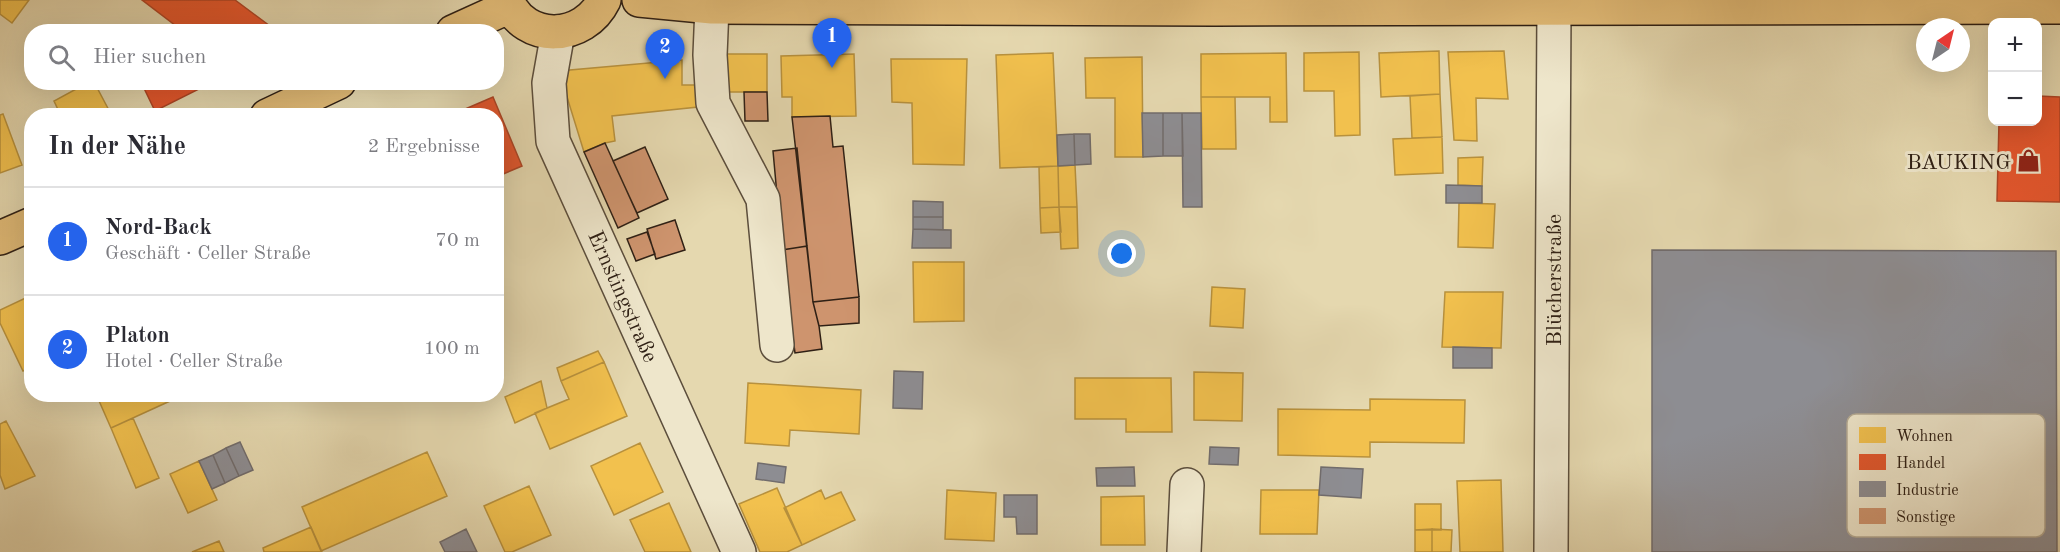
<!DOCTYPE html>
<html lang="de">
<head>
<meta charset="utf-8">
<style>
  :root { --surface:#fff; --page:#f7f7f7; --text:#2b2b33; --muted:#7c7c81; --line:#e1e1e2; --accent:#2563eb }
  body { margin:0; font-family:"Old Standard TT",serif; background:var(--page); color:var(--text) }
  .controls { position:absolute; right:18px; top:18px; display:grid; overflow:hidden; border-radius:12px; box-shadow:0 6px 24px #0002 }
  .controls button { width:54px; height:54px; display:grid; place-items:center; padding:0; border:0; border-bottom:2px solid var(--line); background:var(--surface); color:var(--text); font:30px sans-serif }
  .compass { position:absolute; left:1916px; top:18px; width:54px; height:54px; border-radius:50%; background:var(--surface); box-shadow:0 6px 24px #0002; rotate:35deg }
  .you { position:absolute; left:1122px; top:254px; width:21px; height:21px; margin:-15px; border:4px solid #fff; border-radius:50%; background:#1a73e8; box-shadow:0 0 0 9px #1a73e833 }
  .badge { display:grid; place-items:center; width:39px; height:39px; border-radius:50%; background:var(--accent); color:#fff; font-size:20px; font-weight:700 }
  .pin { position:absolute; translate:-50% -50px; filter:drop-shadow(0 2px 3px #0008) }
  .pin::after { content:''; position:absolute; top:32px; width:21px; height:18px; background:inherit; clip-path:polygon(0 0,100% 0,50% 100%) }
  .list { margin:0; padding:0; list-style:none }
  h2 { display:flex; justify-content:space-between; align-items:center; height:78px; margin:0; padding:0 24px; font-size:26px }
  h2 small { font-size:20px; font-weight:400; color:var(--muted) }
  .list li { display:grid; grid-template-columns:39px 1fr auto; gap:18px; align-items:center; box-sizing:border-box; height:108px; padding:0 24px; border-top:2px solid var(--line) }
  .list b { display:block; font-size:22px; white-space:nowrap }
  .list p { margin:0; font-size:20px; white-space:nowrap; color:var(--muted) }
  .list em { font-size:20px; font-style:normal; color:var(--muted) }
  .icon { flex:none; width:33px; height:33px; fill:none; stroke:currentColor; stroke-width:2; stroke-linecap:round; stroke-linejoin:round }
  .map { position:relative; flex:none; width:2060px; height:552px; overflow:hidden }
  .search { position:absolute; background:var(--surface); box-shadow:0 6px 24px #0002; left:24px; top:24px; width:480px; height:66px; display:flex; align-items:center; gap:15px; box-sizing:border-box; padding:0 21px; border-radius:24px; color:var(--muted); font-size:22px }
  .panel { position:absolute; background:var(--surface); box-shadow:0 6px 24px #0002; left:24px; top:108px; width:480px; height:294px; border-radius:24px }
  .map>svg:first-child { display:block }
  .homes { fill:#f2c14e; stroke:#b8913d; stroke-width:1.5 }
  .shops { fill:#e4572e; stroke:#ae4626; stroke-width:1.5 }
  .industry { fill:#8d8d92; stroke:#716c6c; stroke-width:1.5 }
  .building { fill:#ce946e; stroke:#2f2015; stroke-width:1.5 }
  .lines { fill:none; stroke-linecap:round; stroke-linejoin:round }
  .minor-casing { stroke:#5c4e3c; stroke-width:36 }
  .major-casing { stroke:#2f2015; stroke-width:36 }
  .minor { stroke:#eee6cb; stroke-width:33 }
  .major { stroke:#e2bc78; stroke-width:33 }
  .labels { text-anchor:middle; stroke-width:6; stroke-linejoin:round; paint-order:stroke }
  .poi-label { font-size:22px; fill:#2f2015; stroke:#eee6cb; text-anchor:end }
  .street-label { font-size:22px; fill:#2f2015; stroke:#eee6cb }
  .key { fill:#eee6cb; stroke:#b5ab94; stroke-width:1.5 }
  .key-label { font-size:16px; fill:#2f2015 }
</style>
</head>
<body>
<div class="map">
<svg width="2060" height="552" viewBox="0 0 2060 552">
  <rect width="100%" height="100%" fill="#e5d8af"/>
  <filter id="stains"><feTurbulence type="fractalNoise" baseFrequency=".00333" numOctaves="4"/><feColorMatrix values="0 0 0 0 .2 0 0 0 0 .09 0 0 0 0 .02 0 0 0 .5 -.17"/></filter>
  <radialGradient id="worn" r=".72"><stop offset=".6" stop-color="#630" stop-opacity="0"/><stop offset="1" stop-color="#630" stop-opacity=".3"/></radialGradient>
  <path class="homes" d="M 0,0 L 29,0 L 12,23 L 0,14 Z
    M 1439,51 L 1440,94 L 1381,97 L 1379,53 Z
    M 1504,51 L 1508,99 L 1476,98 L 1477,141 L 1454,140 L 1448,52 Z
    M 1359,52 L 1360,135 L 1335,136 L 1334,91 L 1304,91 L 1304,53 Z
    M 1053,53 L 1058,166 L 1000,168 L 996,55 Z
    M 1286,53 L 1287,122 L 1270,122 L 1270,97 L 1201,97 L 1201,54 Z
    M 723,54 L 767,54 L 767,92 L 723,92 Z
    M 854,54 L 856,116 L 792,117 L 792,97 L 782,97 L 781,56 Z
    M 1142,57 L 1143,157 L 1115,157 L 1115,98 L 1086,98 L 1085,58 Z
    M 891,59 L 967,59 L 964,165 L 913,164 L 912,103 L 892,102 Z
    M 682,60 L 682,85 L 696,85 L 698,107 L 612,116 L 615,141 L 605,143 L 584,152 L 559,71 Z
    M 89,82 L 94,82 L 112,116 L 61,116 L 54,101 Z
    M 1440,94 L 1442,137 L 1412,138 L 1410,96 Z
    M 1201,97 L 1235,97 L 1236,149 L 1202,149 Z
    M 3,114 L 22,165 L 0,173 L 0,115 Z
    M 1442,137 L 1443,173 L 1395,175 L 1393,139 Z
    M 1483,157 L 1482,186 L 1458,185 L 1458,158 Z
    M 1075,165 L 1077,207 L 1059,207 L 1058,166 Z
    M 1058,166 L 1059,207 L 1040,208 L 1039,167 Z
    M 1459,203 L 1495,204 L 1493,248 L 1458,247 Z
    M 1059,207 L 1061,232 L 1041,233 L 1040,208 Z
    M 1059,207 L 1077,207 L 1078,248 L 1061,249 Z
    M 913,262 L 964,262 L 964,321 L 914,322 Z
    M 1212,287 L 1245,289 L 1243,328 L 1210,326 Z
    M 1445,292 L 1503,292 L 1501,348 L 1442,347 Z
    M 32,295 L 32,367 L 23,371 L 0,323 L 0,310 Z
    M 598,351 L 604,362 L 561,381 L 557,368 Z
    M 604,362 L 627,416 L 550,449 L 535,413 L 569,399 L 561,381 Z
    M 1194,372 L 1243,373 L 1242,421 L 1194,420 Z
    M 1075,378 L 1171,378 L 1172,432 L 1126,432 L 1126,419 L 1075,419 Z
    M 541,381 L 547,408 L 515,423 L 505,397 Z
    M 748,383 L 861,390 L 859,434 L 790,430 L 789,446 L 745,443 Z
    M 96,394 L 167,394 L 170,401 L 111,428 Z
    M 1370,399 L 1465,400 L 1464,443 L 1370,442 L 1370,457 L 1278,455 L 1278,409 L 1370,410 Z
    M 133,418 L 159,478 L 136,488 L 111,428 Z
    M 6,421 L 35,476 L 5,489 L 0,475 L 0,424 Z
    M 640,443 L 663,492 L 614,515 L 591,466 Z
    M 427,452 L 447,496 L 321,551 L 302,507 Z
    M 199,461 L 217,500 L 188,513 L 170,474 Z
    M 1501,480 L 1503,552 L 1460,552 L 1457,481 Z
    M 529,486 L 551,535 L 512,552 L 505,552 L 484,506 Z
    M 777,488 L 802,545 L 787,552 L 760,552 L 739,504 Z
    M 821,490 L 825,499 L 841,492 L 855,520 L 802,545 L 784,508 Z
    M 947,490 L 996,493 L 994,541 L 945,539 Z
    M 1261,490 L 1319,490 L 1317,534 L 1260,534 Z
    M 1144,496 L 1145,545 L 1101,545 L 1101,497 Z
    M 669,503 L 691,552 L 645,552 L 630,520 Z
    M 1415,504 L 1441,504 L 1441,530 L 1415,530 Z
    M 311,527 L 322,552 L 264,552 L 263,548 Z
    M 1432,529 L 1432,552 L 1415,552 L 1415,530 Z
    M 1432,529 L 1452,530 L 1451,552 L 1432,552 Z
    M 219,541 L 224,552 L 192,552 Z"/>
  <path class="shops" d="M 142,0 L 235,0 L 278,32 L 184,32 Z
    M 141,82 L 203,82 L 205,86 L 155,111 Z
    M 2038,96 L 2060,97 L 2060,202 L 1997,201 L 1999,122 L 2038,122 Z
    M 493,97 L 522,166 L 496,177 L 496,116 L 449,116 Z"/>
  <path class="industry" d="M 1142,113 L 1163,113 L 1163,156 L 1143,157 Z
    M 1163,113 L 1182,113 L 1183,156 L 1163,156 Z
    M 1182,113 L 1201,113 L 1202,207 L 1183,207 Z
    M 1074,134 L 1075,165 L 1058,166 L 1057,135 Z
    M 1074,134 L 1090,134 L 1091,164 L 1075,165 Z
    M 1446,185 L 1482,186 L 1482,203 L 1446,203 Z
    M 913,201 L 943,202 L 943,217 L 913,217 Z
    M 913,217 L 943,217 L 943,230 L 913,229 Z
    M 913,229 L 951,230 L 951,248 L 912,248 Z
    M 1652,250 L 2056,251 L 2057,552 L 1652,552 Z
    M 1453,347 L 1492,348 L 1492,368 L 1453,368 Z
    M 894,371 L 923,372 L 922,409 L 893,408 Z
    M 240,442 L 253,470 L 239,476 L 226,448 Z
    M 1210,447 L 1239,448 L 1238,465 L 1209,464 Z
    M 226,448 L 239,476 L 225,483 L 213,455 Z
    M 213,455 L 225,483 L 212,489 L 199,461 Z
    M 758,463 L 786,467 L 784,483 L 756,479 Z
    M 1134,467 L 1135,486 L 1097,486 L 1096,468 Z
    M 1321,467 L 1363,469 L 1361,498 L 1319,495 Z
    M 1004,495 L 1037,495 L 1037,534 L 1017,534 L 1016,517 L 1004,517 Z
    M 466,529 L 477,552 L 445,552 L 440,542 Z"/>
  <path class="building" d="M 744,92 L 767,92 L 768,121 L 745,121 Z
    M 830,116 L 833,147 L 843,146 L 859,297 L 813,302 L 792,117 Z
    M 605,143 L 639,218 L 618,228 L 584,152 Z
    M 645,147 L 668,199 L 637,213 L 613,161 Z
    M 797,148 L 807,246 L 782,250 L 773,151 Z
    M 675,220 L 685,250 L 656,259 L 647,229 Z
    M 647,232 L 655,254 L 636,261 L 627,239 Z
    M 807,246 L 813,302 L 819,326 L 822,349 L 795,353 L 782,250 Z
    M 859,297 L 859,323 L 819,326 L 813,302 Z"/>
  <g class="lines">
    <defs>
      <path id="minor" d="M 712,7 L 710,55 L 713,103 L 763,199 L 777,345
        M 558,32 L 549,83 L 553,141 L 739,552
        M 1184,552 L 1187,485
        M 1551,552 L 1554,7"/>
      <path id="major" d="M 507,0 C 525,44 584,41 604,0
        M 639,0 L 712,7 L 1215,9 L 2060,7
        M 453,32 L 510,6
        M 267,116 L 339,82
        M 0,238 L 32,224"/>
    </defs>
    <use href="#minor" class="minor-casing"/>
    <use href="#major" class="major-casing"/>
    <use href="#minor" class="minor"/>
    <use href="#major" class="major"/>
  </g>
  <defs>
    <symbol id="shop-bare" viewBox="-9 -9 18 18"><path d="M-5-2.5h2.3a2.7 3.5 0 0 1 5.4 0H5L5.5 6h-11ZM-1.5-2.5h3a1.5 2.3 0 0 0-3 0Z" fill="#8f2418" stroke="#eee6cb" stroke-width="2.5" paint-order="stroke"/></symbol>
  </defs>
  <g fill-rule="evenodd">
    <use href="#shop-bare" x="2012" y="144" width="33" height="33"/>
  </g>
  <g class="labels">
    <g class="poi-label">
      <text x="2011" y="169">BAUKING</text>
    </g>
    <g class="street-label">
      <text transform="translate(1553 280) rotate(-90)" y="8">Blücherstraße</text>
      <text transform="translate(624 296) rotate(66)" y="8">Ernstingstraße</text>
    </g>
  </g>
  <rect x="1847" y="414" width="198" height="123" rx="9" class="key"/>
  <rect x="1859" y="427" width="27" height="16" fill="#f2c14e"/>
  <rect x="1859" y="454" width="27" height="16" fill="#e4572e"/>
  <rect x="1859" y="481" width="27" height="16" fill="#8d8d92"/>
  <rect x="1859" y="508" width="27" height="16" fill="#ce946e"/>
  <g class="key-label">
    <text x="1896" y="441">Wohnen</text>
    <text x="1896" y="468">Handel</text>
    <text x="1896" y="495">Industrie</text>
    <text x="1896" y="522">Sonstige</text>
  </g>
  <rect width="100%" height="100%" filter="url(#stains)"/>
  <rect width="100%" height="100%" fill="url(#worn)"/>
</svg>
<div class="controls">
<button>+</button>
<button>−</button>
</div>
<svg class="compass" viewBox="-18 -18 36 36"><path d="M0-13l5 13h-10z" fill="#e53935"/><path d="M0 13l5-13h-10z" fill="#7c7c81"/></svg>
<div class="you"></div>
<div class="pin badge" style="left:832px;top:68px">1</div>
<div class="pin badge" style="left:665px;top:79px">2</div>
<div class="search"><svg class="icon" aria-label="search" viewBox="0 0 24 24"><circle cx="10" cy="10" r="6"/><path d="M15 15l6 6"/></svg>Hier suchen</div>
<section class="panel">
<h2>In der Nähe<small>2 Ergebnisse</small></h2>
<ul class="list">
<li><span class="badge">1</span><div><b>Nord-Back</b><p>Geschäft · Celler Straße</p></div><em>70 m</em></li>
<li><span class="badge">2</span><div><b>Platon</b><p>Hotel · Celler Straße</p></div><em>100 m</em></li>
</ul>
</section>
</div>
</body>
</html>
